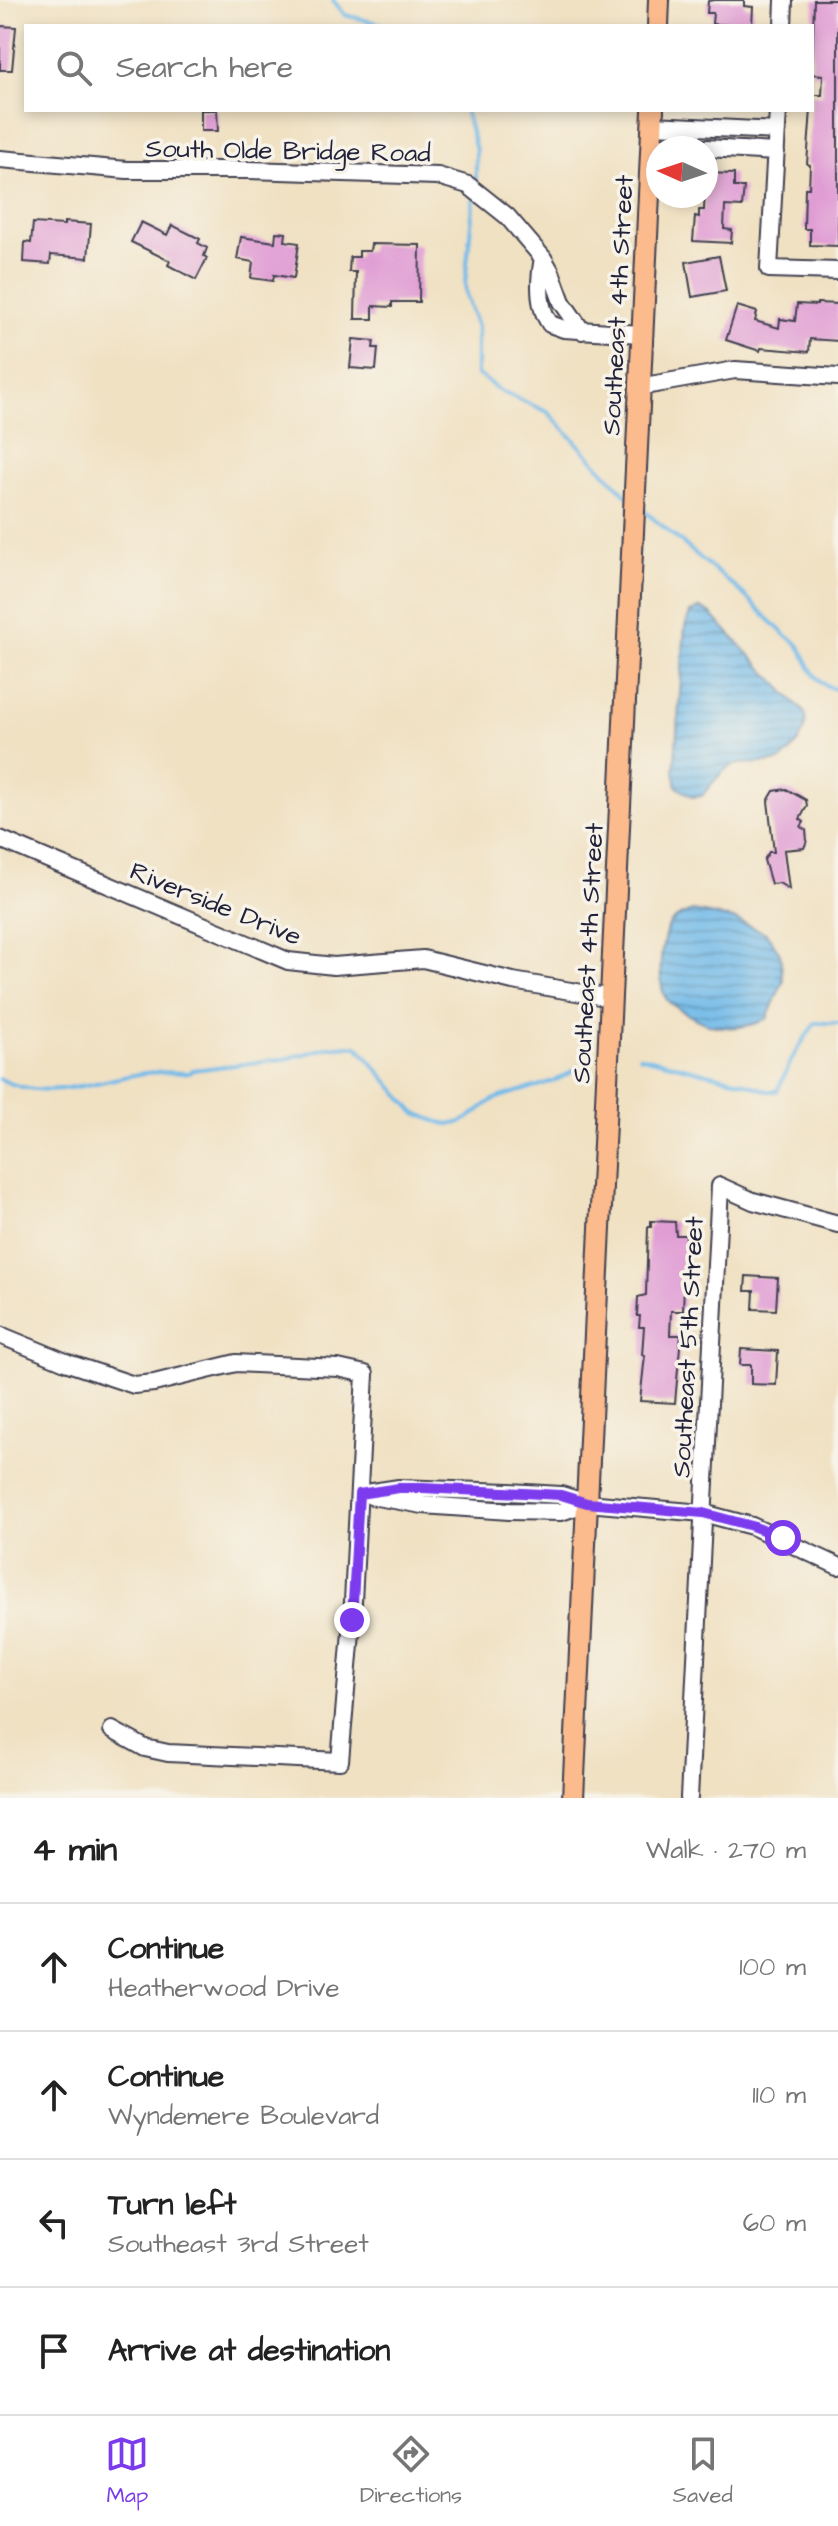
<!DOCTYPE html>
<html lang="en">
<head>
<meta charset="utf-8">
<style>
  :root { --surface:#fff; --page:#f6f6f6; --text:#222; --muted:#767676; --line:#e0e0e0; --accent:#7c3aed }
  body { margin:0; font-family:"Architects Daughter",sans-serif; background:var(--page); color:var(--text) }
  .compass { position:absolute; left:646px; top:136px; width:72px; height:72px; border-radius:50%; background:var(--surface); box-shadow:0 4px 12px #0003; rotate:273deg }
  .stop { position:absolute; width:24px; height:24px; margin:-18px; border:6px solid #7c3aed; border-radius:50%; background:#fff }
  .stop.end { background:#7c3aed; border-color:#fff; box-shadow:0 2px 8px #0008 }
  .list { margin:0; padding:0; list-style:none }
  h2 { display:flex; justify-content:space-between; align-items:center; height:104px; margin:0; padding:0 32px; font-size:34px }
  h2 small { font-size:26px; font-weight:400; color:var(--muted) }
  .list li { display:grid; grid-template-columns:52px 1fr auto; gap:24px; align-items:center; box-sizing:border-box; height:128px; padding:0 32px; border-top:2px solid var(--line) }
  .list b { display:block; font-size:30px; white-space:nowrap }
  .list p { margin:0; font-size:26px; white-space:nowrap; color:var(--muted) }
  .list em { font-size:26px; font-style:normal; color:var(--muted) }
  .icon { flex:none; width:44px; height:44px; fill:none; stroke:currentColor; stroke-width:2; stroke-linecap:round; stroke-linejoin:round }
  .map { position:relative; flex:none; width:838px; height:1798px; overflow:hidden }
  .search { position:absolute; background:var(--surface); box-shadow:0 4px 12px #0003; left:24px; right:24px; top:24px; height:88px; display:flex; align-items:center; gap:20px; box-sizing:border-box; padding:0 28px; border-radius:0px; color:var(--muted); font-size:30px }
  .sheet { height:616px; background:var(--surface) }
  nav { display:flex; justify-content:space-around; align-items:center; box-sizing:border-box; height:112px; border-top:2px solid var(--line); background:var(--surface); font-size:22px; color:var(--muted) }
  nav a { display:grid; justify-items:center; gap:4px }
  nav .on { color:var(--accent) }
  .map>svg:first-child { display:block }
  .water { fill:url(#water-rules); stroke:#4a6e92; stroke-width:2 }
  .lines { fill:none; stroke-linecap:round; stroke-linejoin:round }
  .stream { stroke:#71bae9; stroke-width:4 }
  .building { fill:#e09dd4 }
  .minor-casing { stroke:#413f4f; stroke-width:20 }
  .major-casing { stroke:#413f4f; stroke-width:24 }
  .minor { stroke:#fff; stroke-width:16 }
  .major { stroke:#fbbb8d; stroke-width:20 }
  .route { stroke:#7c3aed; stroke-width:10 }
  .labels { text-anchor:middle; stroke-width:7; stroke-linejoin:round; paint-order:stroke }
  .street-label { font-size:26px; fill:#22223b; stroke:#f7f3e8 }
</style>
</head>
<body>
<div class="map">
<svg width="838" height="1798" viewBox="0 0 838 1798">
  <defs>
    <pattern id="water-rules" width="6" height="5" patternUnits="userSpaceOnUse" patternTransform="scale(2)"><rect width="6" height="5" fill="#71bae9"/><path d="M0 2.5h6" fill="none" stroke="#5c97be"/></pattern>
  </defs>
  <rect width="100%" height="100%" fill="#f7f3e8"/>
  <filter id="ink" filterUnits="userSpaceOnUse"><feTurbulence type="fractalNoise" baseFrequency=".0125" numOctaves="2"/><feDisplacementMap in="SourceGraphic" scale="16" xChannelSelector="R" yChannelSelector="G"/><feConvolveMatrix kernelMatrix="1 2 1 2 8 2 1 2 1" color-interpolation-filters="sRGB"/></filter>
  <filter id="wash" filterUnits="userSpaceOnUse"><feTurbulence type="fractalNoise" baseFrequency=".006" numOctaves="4" result="noise"/><feDisplacementMap in="SourceGraphic" scale="32" xChannelSelector="R" yChannelSelector="G"/><feGaussianBlur stdDeviation="1.8" result="paint"/><feColorMatrix in="noise" values="0 0 0 0 0 0 0 0 0 0 0 0 0 0 0 0 0 1.4 0 .05"/><feComposite in="paint" operator="in"/></filter>
  <g filter="url(#wash)">
    <rect width="100%" height="100%" fill="#f0e1c3"/>
    <path class="water" d="M 700,608 L 710,613 L 805,713 C 809,732 794,750 780,761 C 731,769 737,751 702,796 L 693,797 L 677,787 L 674,772 L 685,627 L 690,613 Z
      M 693,911 L 733,919 L 766,933 L 780,953 L 783,981 L 767,1019 C 738,1032 710,1030 684,1012 C 679,1009 672,1005 668,1001 C 656,988 660,936 671,923 C 677,916 684,914 693,911 Z"/>
    <g class="lines">
      <path class="stream" d="M 333,0 L 345,15 L 389,26
        M 465,110 L 476,150 L 476,186
        M 474,195 L 465,283 L 466,295 L 477,327 L 477,374 L 500,391 L 548,412 L 627,496
        M 643,510 L 741,592 L 786,636 C 812,647 801,680 838,690
        M 639,1056 L 743,1082 L 767,1091 L 777,1091 L 795,1053 L 815,1023 L 838,1023
        M 0,1079 C 47,1103 96,1080 145,1073 C 159,1071 175,1073 189,1073 L 193,1070 L 285,1059 L 331,1047 L 357,1046 L 415,1113 C 428,1117 444,1127 458,1123 C 473,1119 482,1105 495,1099 C 523,1088 555,1086 578,1067"/>
    </g>
    <g id="blocks">
      <path class="building" d="M 714,0 L 744,0 L 744,6 L 753,7 L 752,26 L 712,24 L 713,13 L 707,13 L 708,1 Z
        M 814,0 L 838,0 L 838,246 L 810,245 L 810,229 L 804,229 L 805,188 L 809,188 L 810,165 L 807,164 L 812,95 L 822,95 L 823,75 L 812,74 Z
        M 0,26 L 16,27 L 12,70 L 0,70 Z
        M 201,110 L 217,110 L 218,131 L 201,131 Z
        M 706,173 L 734,174 L 734,187 L 744,187 L 742,207 L 725,206 L 724,229 L 732,230 L 731,243 L 693,241 L 695,216 L 699,217 L 699,210 L 704,210 Z
        M 64,222 L 91,224 L 88,258 L 51,255 L 50,264 L 24,262 L 25,242 L 31,243 L 33,223 L 64,225 Z
        M 141,222 L 167,235 L 172,225 L 200,239 L 198,243 L 207,248 L 204,256 L 207,258 L 196,280 L 168,265 L 170,261 L 131,242 Z
        M 276,232 L 286,233 L 285,241 L 299,243 L 294,278 L 274,275 L 273,281 L 251,278 L 253,262 L 237,259 L 241,237 L 275,242 Z
        M 371,244 L 420,245 L 419,302 L 392,302 L 392,307 L 373,306 L 373,319 L 355,319 L 356,272 L 349,272 L 350,257 L 359,257 L 359,251 L 370,251 Z
        M 719,256 L 726,291 L 692,297 L 686,262 Z
        M 817,303 L 838,304 L 838,341 L 810,339 L 809,352 L 761,348 L 760,351 L 726,340 L 737,306 L 757,312 L 755,321 L 779,328 L 780,319 L 795,321 L 797,304 L 817,305 Z
        M 353,339 L 374,341 L 373,348 L 378,348 L 376,370 L 350,368 Z
        M 786,789 L 806,800 L 807,806 L 800,819 L 804,822 L 801,827 L 806,830 L 807,841 L 804,848 L 784,850 L 789,889 L 779,883 L 771,884 L 764,860 L 769,852 L 774,852 L 768,801 L 774,791 Z
        M 651,1221 L 675,1222 L 676,1235 L 686,1235 L 683,1311 L 671,1311 L 670,1335 L 681,1335 L 675,1403 L 640,1401 L 645,1355 L 642,1355 L 644,1327 L 639,1327 L 640,1316 L 637,1316 L 638,1297 L 646,1295 L 648,1227 L 651,1227 Z
        M 746,1276 L 778,1278 L 776,1310 L 753,1309 L 754,1291 L 745,1291 Z
        M 741,1349 L 778,1351 L 776,1385 L 751,1384 L 751,1365 L 740,1365 Z"/>
    </g>
  </g>
  <g filter="url(#ink)">
    <use href="#blocks" fill-opacity="0" stroke="#413f4f" stroke-width="2"/>
    <g class="lines">
      <defs>
        <path id="minor" d="M 783,26 L 784,0
          M 778,110 L 769,269 L 838,271
          M 653,125 L 777,131
          M 652,146 L 699,148
          M 706,148 L 776,152
          M 0,159 L 127,170 L 248,170 L 438,176 L 468,185 L 507,216 L 543,258 L 551,272 L 562,302 L 582,331
          M 543,258 C 539,279 537,306 550,324 L 564,329 L 641,334
          M 639,387 L 735,370 L 838,377
          M 0,839 L 288,961 L 334,966 L 423,959 L 513,981 L 611,998
          M 0,1335 L 68,1363 L 134,1385 L 154,1383 L 236,1363 L 338,1368 L 365,1374 L 352,1620 L 340,1761 L 168,1753 L 145,1748 L 112,1730
          M 359,1494 L 399,1488 L 509,1492 L 561,1495 L 587,1503 L 703,1513 L 752,1526 L 838,1566
          M 371,1496 L 423,1505 L 509,1511 L 561,1512 L 587,1503
          M 689,1798 L 720,1186 L 753,1201 L 838,1224"/>
        <path id="major" d="M 658,26 L 659,0
          M 573,1798 L 653,110"/>
      </defs>
      <use href="#minor" class="minor-casing"/>
      <use href="#major" class="major-casing"/>
      <use href="#minor" class="minor"/>
      <use href="#major" class="major"/>
    </g>
  </g>
  <g class="lines" filter="url(#ink)">
    <path class="route" d="M 352,1620 L 359,1494 L 399,1488 L 423,1488 L 561,1495 L 587,1503 L 703,1513 L 752,1526 L 783,1538"/>
  </g>
  <g class="labels">
    <g class="street-label">
      <text transform="translate(288 150) rotate(1)" y="9">South Olde Bridge Road</text>
      <text transform="translate(617 305) rotate(-87)" y="9">Southeast 4th Street</text>
      <text transform="translate(216 903) rotate(22)" y="9">Riverside Drive</text>
      <text transform="translate(587 953) rotate(-87)" y="9">Southeast 4th Street</text>
      <text transform="translate(687 1347) rotate(-87)" y="9">Southeast 5th Street</text>
    </g>
  </g>
</svg>
<svg class="compass" viewBox="-18 -18 36 36"><path d="M0-13l5 13h-10z" fill="#e53935"/><path d="M0 13l5-13h-10z" fill="#767676"/></svg>
<div class="stop" style="left:783px;top:1538px"></div>
<div class="stop end" style="left:352px;top:1620px"></div>
<div class="search"><svg class="icon" aria-label="search" viewBox="0 0 24 24"><circle cx="10" cy="10" r="6"/><path d="M15 15l6 6"/></svg>Search here</div>
</div>
<section class="sheet">
<h2>4 min<small>Walk · 270 m</small></h2>
<ul class="list">
<li><svg class="icon" aria-label="ahead" viewBox="0 0 24 24"><path d="M12 20V5M6 11l6-6 6 6"/></svg><div><b>Continue</b><p>Heatherwood Drive</p></div><em>100 m</em></li>
<li><svg class="icon" aria-label="ahead" viewBox="0 0 24 24"><path d="M12 20V5M6 11l6-6 6 6"/></svg><div><b>Continue</b><p>Wyndemere Boulevard</p></div><em>110 m</em></li>
<li><svg class="icon" aria-label="left" viewBox="0 0 24 24"><path d="M17 20v-9H6M10 6l-5 5 5 5"/></svg><div><b>Turn left</b><p>Southeast 3rd Street</p></div><em>60 m</em></li>
<li><svg class="icon" aria-label="arrive" viewBox="0 0 24 24"><path d="M6 21V4h12l-3 4 3 4H6"/></svg><div><b>Arrive at destination</b></div></li>
</ul>
</section>
<nav>
<a class="on"><svg class="icon" aria-label="map" viewBox="0 0 24 24"><path d="M3 6l6-2 6 2 6-2v14l-6 2-6-2-6 2zM9 4v14M15 6v14"/></svg>Map</a>
<a><svg class="icon" aria-label="directions" viewBox="0 0 24 24"><path d="M12 3l9 9-9 9-9-9zM9 14v-3h6M13 9l2 2-2 2"/></svg>Directions</a>
<a><svg class="icon" aria-label="saved" viewBox="0 0 24 24"><path d="M7 4h10v16l-5-4-5 4z"/></svg>Saved</a>
</nav>
</body>
</html>
